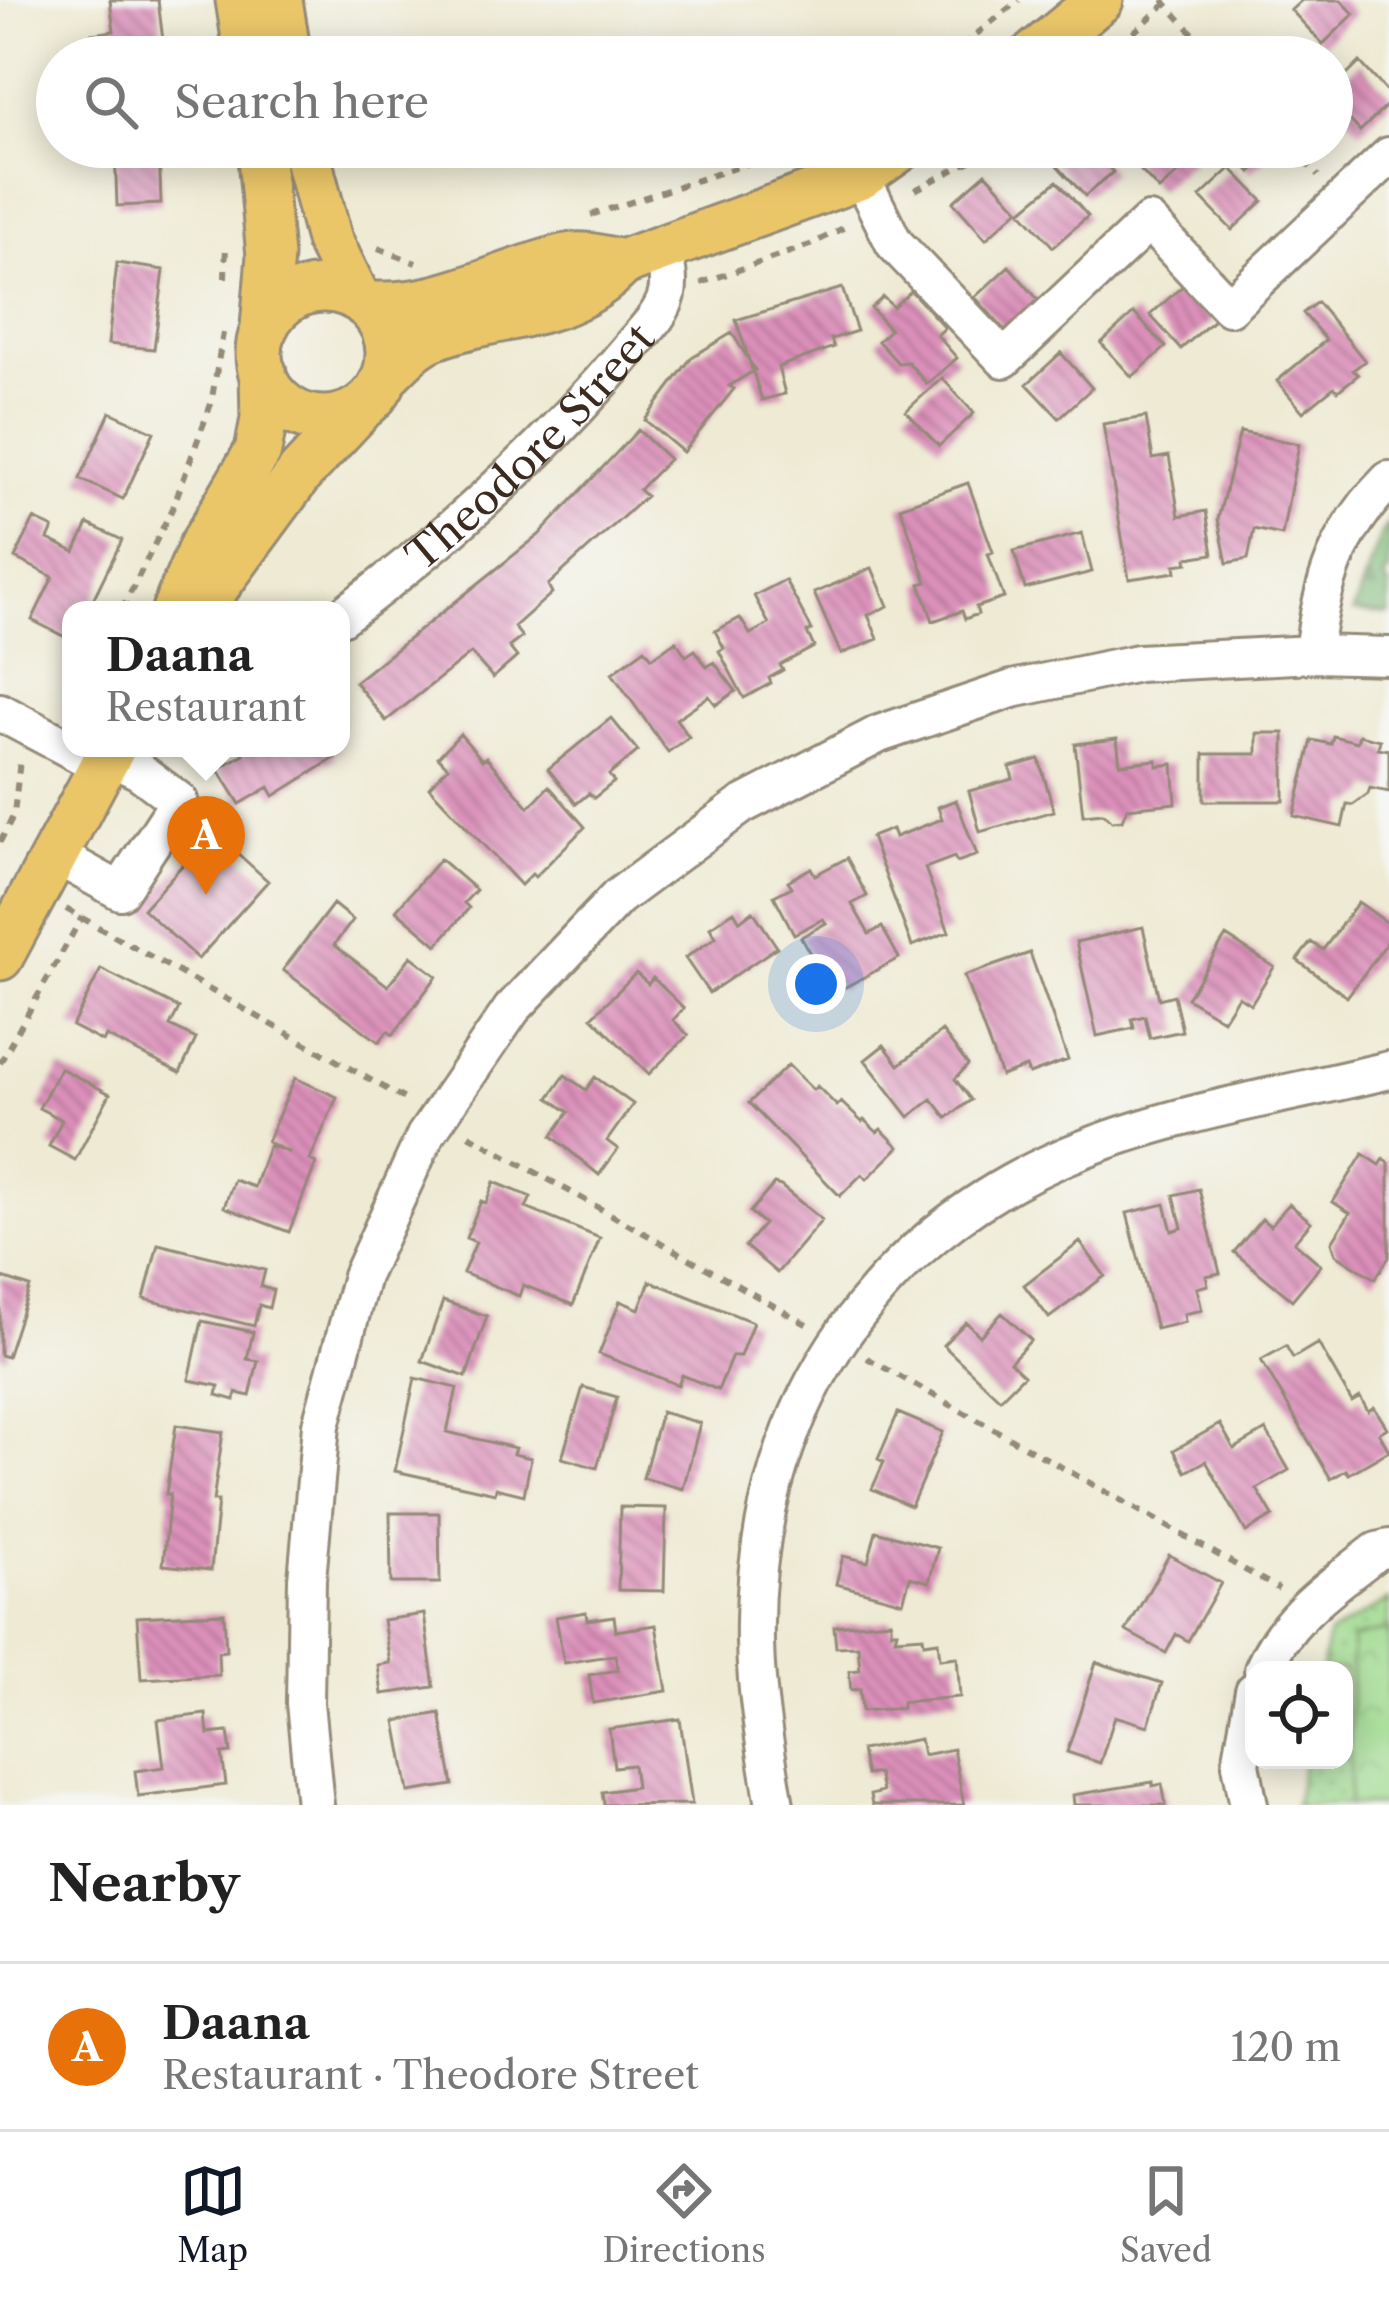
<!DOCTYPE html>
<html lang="en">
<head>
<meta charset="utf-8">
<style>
  :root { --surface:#fff; --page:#f6f6f6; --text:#222; --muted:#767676; --line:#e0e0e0; --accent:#111827 }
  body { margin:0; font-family:"Libre Caslon Text",serif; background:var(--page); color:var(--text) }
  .controls { position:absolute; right:36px; bottom:36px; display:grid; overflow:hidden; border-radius:24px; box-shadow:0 6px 30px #0003 }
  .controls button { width:108px; height:108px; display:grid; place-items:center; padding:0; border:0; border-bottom:3px solid var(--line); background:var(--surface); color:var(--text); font:60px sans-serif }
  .you { position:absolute; left:816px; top:984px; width:42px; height:42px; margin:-30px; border:9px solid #fff; border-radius:50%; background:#1a73e8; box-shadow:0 0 0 18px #1a73e833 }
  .badge { display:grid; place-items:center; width:78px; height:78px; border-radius:50%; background:var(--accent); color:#fff; font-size:39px; font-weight:700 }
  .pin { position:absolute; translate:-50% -99px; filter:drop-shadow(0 3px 6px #0008) }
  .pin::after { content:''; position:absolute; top:63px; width:42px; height:36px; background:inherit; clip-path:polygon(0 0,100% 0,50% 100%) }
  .popup { position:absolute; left:62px; top:601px; width:288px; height:156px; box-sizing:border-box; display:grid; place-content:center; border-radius:24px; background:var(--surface); filter:drop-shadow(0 3px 9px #0005); font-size:39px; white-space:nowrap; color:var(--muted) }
  .popup b { font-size:45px; color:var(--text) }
  .popup::after { content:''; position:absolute; left:50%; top:100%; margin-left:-24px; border:24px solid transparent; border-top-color:var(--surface) }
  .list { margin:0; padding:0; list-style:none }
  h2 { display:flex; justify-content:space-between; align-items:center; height:156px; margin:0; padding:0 48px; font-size:51px }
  h2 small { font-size:39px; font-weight:400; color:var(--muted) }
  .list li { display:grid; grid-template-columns:78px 1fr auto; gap:36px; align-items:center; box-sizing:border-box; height:168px; padding:0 48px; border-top:3px solid var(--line) }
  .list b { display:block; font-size:45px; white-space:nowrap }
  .list p { margin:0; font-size:39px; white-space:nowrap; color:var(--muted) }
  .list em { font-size:39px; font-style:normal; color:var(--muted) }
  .icon { flex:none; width:66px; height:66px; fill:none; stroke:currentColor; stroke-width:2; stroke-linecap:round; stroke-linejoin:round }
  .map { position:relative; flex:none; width:1389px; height:1805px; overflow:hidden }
  .search { position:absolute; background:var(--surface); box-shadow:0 6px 30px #0003; left:36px; right:36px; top:36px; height:132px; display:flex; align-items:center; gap:30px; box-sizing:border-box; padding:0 42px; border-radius:66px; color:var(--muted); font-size:45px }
  .sheet { height:324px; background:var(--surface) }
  nav { display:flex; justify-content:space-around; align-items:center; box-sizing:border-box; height:168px; border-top:3px solid var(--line); background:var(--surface); font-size:33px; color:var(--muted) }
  nav a { display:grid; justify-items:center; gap:6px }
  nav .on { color:var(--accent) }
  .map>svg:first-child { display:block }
  .grass { fill:url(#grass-dots); stroke:#6c8256; stroke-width:3 }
  .forest { fill:url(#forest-firs); stroke:#5c724c; stroke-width:3 }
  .park { fill:url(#park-crowns); stroke:#6c8256; stroke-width:3 }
  .building { fill:url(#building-back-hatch) }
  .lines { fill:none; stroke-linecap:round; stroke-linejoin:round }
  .minor-casing { stroke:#948a78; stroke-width:42 }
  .major-casing { stroke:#948a78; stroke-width:51 }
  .path { stroke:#948a78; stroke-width:6; stroke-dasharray:9 9; stroke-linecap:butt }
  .minor { stroke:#fff; stroke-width:36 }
  .major { stroke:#ebc669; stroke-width:45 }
  .labels { text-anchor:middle; stroke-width:10; stroke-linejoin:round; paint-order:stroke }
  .street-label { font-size:42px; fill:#3b2a1e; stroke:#f6f6f2 }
</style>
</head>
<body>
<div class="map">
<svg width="1389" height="1805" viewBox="0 0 1389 1805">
  <defs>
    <pattern id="grass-dots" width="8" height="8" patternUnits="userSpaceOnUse" patternTransform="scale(3)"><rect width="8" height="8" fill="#9eda8e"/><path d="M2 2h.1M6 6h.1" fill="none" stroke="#89bb7a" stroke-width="1.8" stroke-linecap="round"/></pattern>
    <pattern id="forest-firs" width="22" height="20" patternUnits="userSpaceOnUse" patternTransform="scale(3)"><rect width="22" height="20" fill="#7eba79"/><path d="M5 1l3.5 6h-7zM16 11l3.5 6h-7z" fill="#689763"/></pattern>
    <pattern id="park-crowns" width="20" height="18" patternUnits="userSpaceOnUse" patternTransform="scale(3)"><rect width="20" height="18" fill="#9eda8e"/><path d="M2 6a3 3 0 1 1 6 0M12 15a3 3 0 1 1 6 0" fill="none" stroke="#89bb7a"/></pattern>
    <pattern id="building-back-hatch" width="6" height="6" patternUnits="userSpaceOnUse" patternTransform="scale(3)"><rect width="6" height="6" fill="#db90ba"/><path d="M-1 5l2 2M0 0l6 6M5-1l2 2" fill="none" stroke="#b37697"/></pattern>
  </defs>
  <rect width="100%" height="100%" fill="#f6f6f2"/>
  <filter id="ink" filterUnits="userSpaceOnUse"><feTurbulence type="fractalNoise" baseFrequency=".00833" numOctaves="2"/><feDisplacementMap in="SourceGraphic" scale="24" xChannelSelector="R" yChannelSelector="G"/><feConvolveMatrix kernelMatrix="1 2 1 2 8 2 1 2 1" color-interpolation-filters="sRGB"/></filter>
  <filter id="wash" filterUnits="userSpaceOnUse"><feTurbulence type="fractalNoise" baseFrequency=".004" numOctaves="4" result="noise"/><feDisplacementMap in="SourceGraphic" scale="48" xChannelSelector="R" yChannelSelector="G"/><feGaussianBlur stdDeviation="2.7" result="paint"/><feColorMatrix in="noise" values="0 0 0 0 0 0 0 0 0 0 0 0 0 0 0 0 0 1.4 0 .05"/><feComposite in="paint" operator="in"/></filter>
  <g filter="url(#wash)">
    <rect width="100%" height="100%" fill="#eeead3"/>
    <path class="grass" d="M 1389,1600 L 1389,1805 L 1295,1805 L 1304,1760 L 1344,1760 L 1344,1670 L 1321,1670 L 1328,1635 Z"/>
    <path class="forest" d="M 1389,523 L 1389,572 L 1384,578 L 1389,587 L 1389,615 L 1353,612 L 1381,534 Z"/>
    <path class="park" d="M 1389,1629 L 1389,1805 L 1349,1805 L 1352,1639 Z"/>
    <g id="blocks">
      <path class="building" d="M 110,0 L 158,0 L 165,57 L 94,57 L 91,34 L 114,31 Z
        M 1302,0 L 1341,0 L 1354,14 L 1323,44 L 1291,10 Z
        M 1360,62 L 1389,94 L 1389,103 L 1360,131 L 1332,101 L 1332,77 L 1341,69 L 1347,75 Z
        M 115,147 L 159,147 L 161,204 L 117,206 Z
        M 1040,147 L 1091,147 L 1113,172 L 1085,196 Z
        M 1145,147 L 1181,147 L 1193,160 L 1159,190 L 1131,160 Z
        M 1228,147 L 1277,147 L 1251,172 Z
        M 1231,168 L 1263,201 L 1232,230 L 1200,197 Z
        M 986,173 L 1019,209 L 986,239 L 953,202 Z
        M 1057,181 L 1088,216 L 1053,247 L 1021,211 Z
        M 117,263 L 164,270 L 154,349 L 108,344 Z
        M 1009,266 L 1041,303 L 1007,333 L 975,297 Z
        M 1184,285 L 1214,320 L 1181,349 L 1150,315 Z
        M 842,288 L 857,331 L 831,339 L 834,347 L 778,367 L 785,394 L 762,400 L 736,320 Z
        M 911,291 L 945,328 L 937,335 L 957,358 L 927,384 L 908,362 L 898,363 L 878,341 L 890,330 L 871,308 L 883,297 L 893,307 Z
        M 1317,302 L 1365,361 L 1353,370 L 1358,375 L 1338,391 L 1334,387 L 1303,412 L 1277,381 L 1326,340 L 1303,313 Z
        M 1134,313 L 1166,347 L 1132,377 L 1101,343 Z
        M 732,333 L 755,370 L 729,386 L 734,389 L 683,452 L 645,420 L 692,357 Z
        M 1061,353 L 1092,388 L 1059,418 L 1027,384 Z
        M 942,378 L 974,413 L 939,446 L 906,411 Z
        M 110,412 L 154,432 L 123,499 L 80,479 Z
        M 1146,417 L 1153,459 L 1169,456 L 1179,516 L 1206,511 L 1213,554 L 1187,558 L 1188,563 L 1175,565 L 1176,572 L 1129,579 L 1103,424 Z
        M 638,430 L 669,459 L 639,490 L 646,496 L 548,585 L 552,593 L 514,627 L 522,637 L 509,647 L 517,657 L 493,678 L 471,653 L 386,721 L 355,682 L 539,535 Z
        M 1240,432 L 1299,444 L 1282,535 L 1254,529 L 1248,559 L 1227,563 L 1218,519 Z
        M 968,483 L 993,552 L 988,554 L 1004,598 L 976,607 L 978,614 L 965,619 L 962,611 L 933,621 L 920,584 L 927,582 L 900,507 Z
        M 34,519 L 53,528 L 48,539 L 75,552 L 88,524 L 122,540 L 88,610 L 71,610 L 71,640 L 32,620 L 53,577 L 15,558 Z
        M 1082,533 L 1092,572 L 1025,589 L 1014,551 Z
        M 872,568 L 888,606 L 868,615 L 878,639 L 841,654 L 814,593 Z
        M 785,580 L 812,630 L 807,632 L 814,647 L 780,665 L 783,670 L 769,678 L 771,683 L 744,698 L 719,651 L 724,648 L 715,631 L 740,618 L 750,634 L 769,624 L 754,596 Z
        M 676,641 L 686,656 L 695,650 L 707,667 L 714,662 L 736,691 L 716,705 L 709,696 L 676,719 L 689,737 L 668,752 L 612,673 L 645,649 L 652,658 Z
        M 611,718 L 638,751 L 609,775 L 614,782 L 594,798 L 589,793 L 576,804 L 548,769 Z
        M 1257,733 L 1284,733 L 1284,801 L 1204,801 L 1204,754 L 1257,754 Z
        M 460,734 L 482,760 L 486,757 L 529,807 L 549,786 L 585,827 L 535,877 L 532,874 L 521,885 L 429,787 L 448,767 L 438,757 Z
        M 1359,735 L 1380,740 L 1378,748 L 1389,750 L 1389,792 L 1370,788 L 1368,794 L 1353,805 L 1347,804 L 1342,827 L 1294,816 L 1312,740 L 1331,744 L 1333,736 L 1357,742 Z
        M 1117,739 L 1120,764 L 1157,760 L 1157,766 L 1173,764 L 1176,803 L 1127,808 L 1122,820 L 1112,821 L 1103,813 L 1083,815 L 1075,744 Z
        M 247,748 L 341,748 L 332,753 L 335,758 L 274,796 L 269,787 L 240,804 L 218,769 L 244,754 L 242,751 Z
        M 1039,759 L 1054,811 L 980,832 L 969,791 L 1013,779 L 1010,767 Z
        M 956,800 L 977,855 L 957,862 L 954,857 L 925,868 L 949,932 L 912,946 L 871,837 L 892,829 L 895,837 L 942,819 L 938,807 Z
        M 213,831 L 268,881 L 198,959 L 143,909 Z
        M 847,858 L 867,896 L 852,904 L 869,934 L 882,927 L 899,958 L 840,990 L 828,968 L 820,972 L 801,937 L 826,923 L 823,919 L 794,934 L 774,896 L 792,887 L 788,881 L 811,868 L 815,875 Z
        M 440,859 L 476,890 L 464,903 L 469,908 L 437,945 L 396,910 Z
        M 1358,902 L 1389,924 L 1389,940 L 1347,997 L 1297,960 L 1311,942 L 1323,950 Z
        M 333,904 L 353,920 L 334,945 L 388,986 L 411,956 L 437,976 L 393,1035 L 388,1031 L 379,1042 L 283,970 Z
        M 734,911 L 740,921 L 753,911 L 777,947 L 709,993 L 685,958 L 716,937 L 710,927 Z
        M 1143,927 L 1159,999 L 1174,995 L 1182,1031 L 1150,1038 L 1145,1016 L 1132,1019 L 1134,1028 L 1097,1036 L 1076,942 Z
        M 1226,936 L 1274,967 L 1251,1004 L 1238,996 L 1223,1020 L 1187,998 Z
        M 1030,953 L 1068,1060 L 1029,1074 L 1026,1067 L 1001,1076 L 964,976 Z
        M 101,969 L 179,1008 L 170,1026 L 196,1039 L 180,1073 L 106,1036 L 103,1042 L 72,1026 Z
        M 636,973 L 648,984 L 653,978 L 684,1008 L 673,1020 L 688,1035 L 649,1074 L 592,1017 Z
        M 942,1031 L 968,1065 L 955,1079 L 971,1100 L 947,1118 L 932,1099 L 909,1117 L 865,1060 L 884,1045 L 899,1065 Z
        M 788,1065 L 813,1090 L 817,1086 L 837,1106 L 841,1102 L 862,1122 L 864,1120 L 877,1132 L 881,1129 L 899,1147 L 867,1179 L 862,1174 L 840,1196 L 749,1103 Z
        M 60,1068 L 110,1094 L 75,1160 L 49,1146 L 62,1120 L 39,1108 Z
        M 565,1075 L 586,1090 L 595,1077 L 633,1104 L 607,1141 L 618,1149 L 599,1175 L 552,1136 L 569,1112 L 549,1098 Z
        M 295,1078 L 337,1097 L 310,1160 L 316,1163 L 289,1232 L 224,1207 L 234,1180 L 254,1187 L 269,1145 L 290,1153 L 267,1142 Z
        M 1363,1154 L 1380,1165 L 1384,1159 L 1389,1163 L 1389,1257 L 1375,1279 L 1336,1254 L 1332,1242 L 1350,1213 L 1333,1202 Z
        M 494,1182 L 531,1197 L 526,1208 L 600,1238 L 573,1305 L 523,1285 L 519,1296 L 463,1273 L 476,1242 L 466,1238 L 481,1201 L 486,1203 Z
        M 774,1184 L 781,1186 L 822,1220 L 777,1273 L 745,1246 L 764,1224 L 750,1212 Z
        M 1199,1189 L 1220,1273 L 1206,1276 L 1208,1285 L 1197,1288 L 1202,1310 L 1184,1314 L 1185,1322 L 1156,1329 L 1127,1213 L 1165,1204 L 1172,1231 L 1182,1228 L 1174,1195 Z
        M 1289,1204 L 1311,1222 L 1294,1242 L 1321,1265 L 1292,1300 L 1234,1252 L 1262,1219 L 1270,1226 Z
        M 1080,1242 L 1105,1276 L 1049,1318 L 1024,1285 Z
        M 158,1244 L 265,1270 L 261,1287 L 273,1290 L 269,1308 L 259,1305 L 254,1326 L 144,1299 Z
        M 0,1277 L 30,1287 L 7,1357 L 0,1355 Z
        M 650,1281 L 753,1322 L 740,1356 L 732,1356 L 718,1390 L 682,1375 L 678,1385 L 599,1354 L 620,1301 L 639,1309 Z
        M 443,1301 L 487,1316 L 466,1377 L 422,1361 Z
        M 1002,1313 L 1031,1340 L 1010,1362 L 1024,1375 L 1000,1399 L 943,1345 L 966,1322 L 980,1336 Z
        M 202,1321 L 253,1332 L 247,1359 L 258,1361 L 250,1396 L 236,1393 L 235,1400 L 217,1395 L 219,1386 L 189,1380 Z
        M 1318,1343 L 1352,1402 L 1360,1397 L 1368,1411 L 1374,1407 L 1387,1428 L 1379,1433 L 1389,1451 L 1349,1474 L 1346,1470 L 1331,1479 L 1261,1360 L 1286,1346 L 1293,1358 Z
        M 415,1378 L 457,1388 L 447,1432 L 515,1448 L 513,1454 L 531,1458 L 524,1495 L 496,1488 L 495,1493 L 395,1471 Z
        M 583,1387 L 617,1397 L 597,1468 L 562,1458 Z
        M 661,1412 L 700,1423 L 683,1489 L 643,1478 Z
        M 898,1413 L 943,1432 L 911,1506 L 872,1489 L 884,1462 L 878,1459 Z
        M 1220,1424 L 1234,1449 L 1266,1430 L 1289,1470 L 1257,1489 L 1273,1516 L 1246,1532 L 1206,1461 L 1186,1472 L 1174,1450 Z
        M 176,1425 L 223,1432 L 213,1501 L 218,1501 L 211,1570 L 163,1565 L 170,1494 L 166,1494 Z
        M 620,1507 L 666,1508 L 664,1591 L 618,1590 Z
        M 390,1513 L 439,1513 L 440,1583 L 391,1583 Z
        M 876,1531 L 938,1548 L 929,1582 L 910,1577 L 903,1602 L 836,1584 L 843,1556 L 868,1562 Z
        M 1169,1555 L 1221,1583 L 1188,1641 L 1176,1634 L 1166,1653 L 1126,1631 Z
        M 586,1612 L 587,1620 L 614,1616 L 616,1631 L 656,1625 L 667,1691 L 593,1703 L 589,1675 L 618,1670 L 615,1655 L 564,1663 L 556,1617 Z
        M 224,1613 L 226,1651 L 218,1652 L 219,1675 L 141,1679 L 137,1617 Z
        M 424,1614 L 434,1687 L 382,1694 L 378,1665 L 390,1663 L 383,1620 Z
        M 891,1621 L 891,1631 L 897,1631 L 895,1638 L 923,1636 L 924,1643 L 938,1641 L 940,1659 L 957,1657 L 960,1697 L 902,1702 L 902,1708 L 862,1711 L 860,1689 L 851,1690 L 849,1671 L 860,1670 L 858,1646 L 836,1647 L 834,1626 Z
        M 1096,1662 L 1162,1683 L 1148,1726 L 1115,1716 L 1100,1763 L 1067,1752 Z
        M 440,1713 L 453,1785 L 409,1792 L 396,1721 Z
        M 206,1714 L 208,1734 L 228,1732 L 231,1753 L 222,1754 L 226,1785 L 138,1796 L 135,1771 L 164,1767 L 158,1720 Z
        M 680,1719 L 692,1804 L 604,1805 L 602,1792 L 636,1787 L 633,1765 L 614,1767 L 609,1729 Z
        M 920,1739 L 923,1755 L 953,1749 L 964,1805 L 872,1805 L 870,1795 L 882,1792 L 878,1773 L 866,1775 L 861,1750 Z
        M 1153,1782 L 1153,1786 L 1162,1784 L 1166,1805 L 1074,1805 L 1073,1795 Z"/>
    </g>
  </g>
  <g filter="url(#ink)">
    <use href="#blocks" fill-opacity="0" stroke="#948a78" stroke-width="3"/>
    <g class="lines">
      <defs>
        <g id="minor">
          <path d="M 861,176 L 894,243 L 1004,359 L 1149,222 L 1229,307 L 1389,156"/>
          <path id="s1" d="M 341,617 C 446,539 547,448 631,347 C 644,331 662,315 667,294 C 670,278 666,263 662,249"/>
          <path d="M 1313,654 C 1321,582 1338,531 1389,480"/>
          <path d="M 0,712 L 102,766"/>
          <path d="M 55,855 L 120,891 L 179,801 L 139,771 L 108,756"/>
          <path d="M 1263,1670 C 1285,1617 1332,1586 1377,1551 L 1389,1548"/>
          <path d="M 315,1805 L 305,1703 L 307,1579 L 321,1425 L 361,1276 L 425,1136 L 512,1009 L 618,897 L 742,805 L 879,734 L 1012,689 L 1138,663 L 1313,654 L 1389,656"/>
          <path d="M 775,1805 C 766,1752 756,1696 755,1642 C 750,1421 867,1238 1071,1154 C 1172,1112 1283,1096 1389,1070"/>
          <path d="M 1249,1805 L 1241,1764 L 1254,1691"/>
        </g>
        <path id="major" d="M 239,0 L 248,57
          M 279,0 L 288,57
          M 1031,57 L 1100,0
          M 260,147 L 270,256 L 264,327
          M 305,147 L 329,240 L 357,298
          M259 354a65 65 0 1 1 130 0a65 65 0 1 1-130 0Z
          M 365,304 C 438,312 497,273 566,257 C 584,253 604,259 622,263
          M 387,374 C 400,361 413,346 431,338 C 497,311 571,321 622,263 L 861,176 L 902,147
          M 175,610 L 202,546 L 258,451 L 264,419 L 263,372
          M 199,610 L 300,473 L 359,410
          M 0,957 L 112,748"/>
      </defs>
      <use href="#minor" class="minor-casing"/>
      <use href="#major" class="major-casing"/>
      <path class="path" d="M 1163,0 L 1214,57
        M 948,57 L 1019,0
        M 1106,57 L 1170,0
        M 1293,147 L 1318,176
        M 915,190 L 997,147
        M 591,215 L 771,156 L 788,147
        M 378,248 L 416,263
        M 225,278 L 226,243
        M 701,283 L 810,245 L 845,227
        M 122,610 L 173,507 L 211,404 L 223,333
        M 0,842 L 14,814 L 20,760
        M 66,909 L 410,1102
        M 0,1063 L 82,917
        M 469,1135 L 808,1325
        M 867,1358 L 1279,1589"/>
      <use href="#minor" class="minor"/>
      <use href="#major" class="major"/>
    </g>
  </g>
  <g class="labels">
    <g class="street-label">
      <text dy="15" stroke="none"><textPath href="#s1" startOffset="255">Theodore Street</textPath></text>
    </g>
  </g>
</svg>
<div class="controls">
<button><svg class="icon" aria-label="locate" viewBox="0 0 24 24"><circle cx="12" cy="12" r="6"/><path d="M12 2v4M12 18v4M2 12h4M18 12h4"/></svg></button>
</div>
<div class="you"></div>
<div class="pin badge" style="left:206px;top:895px;background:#e8710a">A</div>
<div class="popup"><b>Daana</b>Restaurant</div>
<div class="search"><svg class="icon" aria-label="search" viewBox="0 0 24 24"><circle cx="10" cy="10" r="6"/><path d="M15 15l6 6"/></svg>Search here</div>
</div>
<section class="sheet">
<h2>Nearby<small></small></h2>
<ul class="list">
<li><span class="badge" style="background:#e8710a">A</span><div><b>Daana</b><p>Restaurant · Theodore Street</p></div><em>120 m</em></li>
</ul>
</section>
<nav>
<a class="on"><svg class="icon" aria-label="map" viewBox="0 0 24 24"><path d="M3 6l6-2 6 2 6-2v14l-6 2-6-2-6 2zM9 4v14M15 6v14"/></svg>Map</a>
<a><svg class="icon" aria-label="directions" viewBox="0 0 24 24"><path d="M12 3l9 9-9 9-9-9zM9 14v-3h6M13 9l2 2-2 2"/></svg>Directions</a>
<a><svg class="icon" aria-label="saved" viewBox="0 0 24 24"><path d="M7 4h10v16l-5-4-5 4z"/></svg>Saved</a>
</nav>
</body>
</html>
